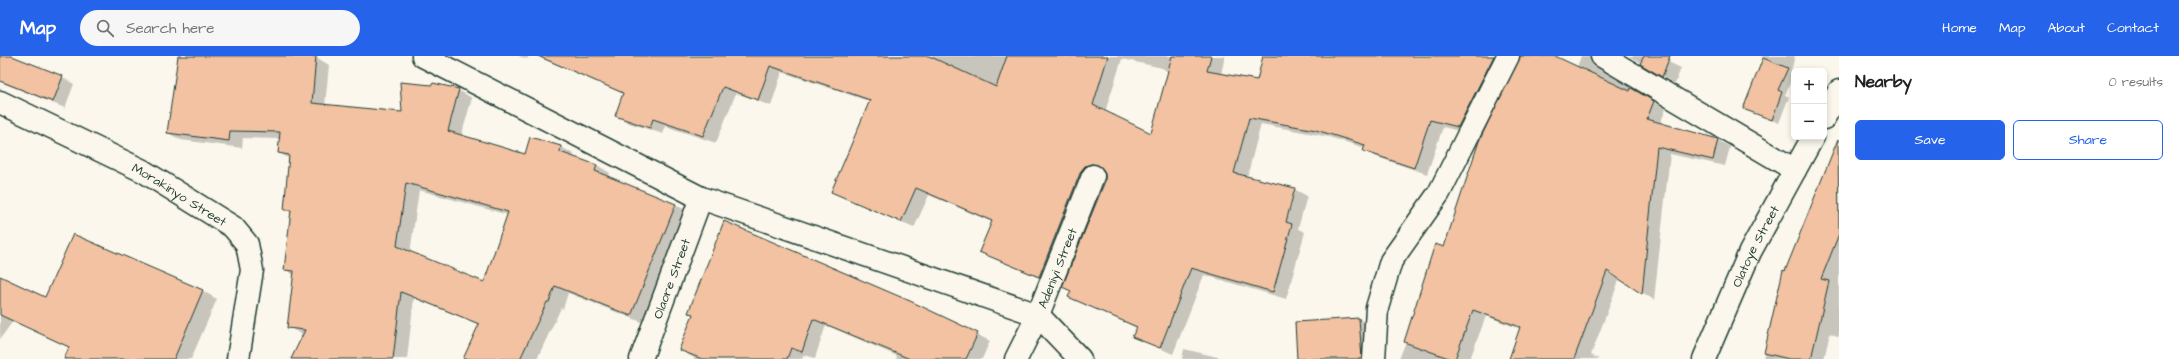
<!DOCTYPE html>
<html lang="en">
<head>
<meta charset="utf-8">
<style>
  :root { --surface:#fff; --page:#f6f6f6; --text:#202124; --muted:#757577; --line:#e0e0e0; --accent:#2563eb }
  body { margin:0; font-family:"Architects Daughter",sans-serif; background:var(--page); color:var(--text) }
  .controls { position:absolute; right:12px; top:12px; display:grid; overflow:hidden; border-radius:6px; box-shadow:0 2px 6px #0003 }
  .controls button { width:36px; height:36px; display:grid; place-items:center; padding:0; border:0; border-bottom:1px solid var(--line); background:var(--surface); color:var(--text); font:20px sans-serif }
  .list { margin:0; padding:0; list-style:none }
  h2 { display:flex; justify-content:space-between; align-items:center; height:52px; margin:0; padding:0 16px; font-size:17px }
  h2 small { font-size:13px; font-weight:400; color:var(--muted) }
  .actions { display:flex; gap:8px; padding:12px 16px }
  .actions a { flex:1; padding:9px 0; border:1px solid var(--accent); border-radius:6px; text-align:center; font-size:14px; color:var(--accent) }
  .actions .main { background:var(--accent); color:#fff }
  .icon { flex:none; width:22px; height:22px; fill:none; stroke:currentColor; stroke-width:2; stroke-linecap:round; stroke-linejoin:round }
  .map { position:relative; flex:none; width:1839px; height:303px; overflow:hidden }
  header { display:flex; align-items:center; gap:24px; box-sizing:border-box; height:56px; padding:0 20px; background:var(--accent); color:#fff }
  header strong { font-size:19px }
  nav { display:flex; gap:22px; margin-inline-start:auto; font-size:14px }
  .search { width:280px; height:36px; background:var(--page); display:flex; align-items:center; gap:10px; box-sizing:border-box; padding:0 14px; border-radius:22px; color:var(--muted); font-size:15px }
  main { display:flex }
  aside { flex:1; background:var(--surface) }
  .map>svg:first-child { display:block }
  .shadow { fill:#0003; fill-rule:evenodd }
  .building { fill:#f2c2a2; stroke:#1f3d34; fill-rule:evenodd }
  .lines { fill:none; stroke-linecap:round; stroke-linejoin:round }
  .street-casing { stroke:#1f3d34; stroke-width:25 }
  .street { stroke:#fbf7ec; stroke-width:22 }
  .labels { text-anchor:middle; stroke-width:3; stroke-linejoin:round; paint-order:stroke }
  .street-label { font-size:13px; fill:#1f3d34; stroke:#fbf7ec }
</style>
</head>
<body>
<header>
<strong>Map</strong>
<div class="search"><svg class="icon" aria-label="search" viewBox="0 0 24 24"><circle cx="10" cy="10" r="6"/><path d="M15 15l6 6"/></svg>Search here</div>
<nav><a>Home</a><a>Map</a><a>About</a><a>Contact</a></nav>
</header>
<main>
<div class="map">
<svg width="1839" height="303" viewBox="0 0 1839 303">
  <rect width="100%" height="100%" fill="#fbf7ec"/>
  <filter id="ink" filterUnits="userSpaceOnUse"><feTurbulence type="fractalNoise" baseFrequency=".025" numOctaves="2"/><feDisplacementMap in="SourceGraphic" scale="8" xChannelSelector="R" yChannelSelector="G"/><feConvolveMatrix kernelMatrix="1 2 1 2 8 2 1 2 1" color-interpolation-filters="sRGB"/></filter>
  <g filter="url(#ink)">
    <path class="shadow" d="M 0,0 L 10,0 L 62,21 L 74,28 L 65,52 L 0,26 Z
      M 179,0 L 316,1 L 329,9 L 325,50 L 403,58 L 458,34 L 472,42 L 461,81 L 526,99 L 531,82 L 561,91 L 574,98 L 573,101 L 597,109 L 610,117 L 608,122 L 676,149 L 689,156 L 644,267 L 568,237 L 563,253 L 561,252 L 537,303 L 464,303 L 480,269 L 414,242 L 407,303 L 292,303 L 303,279 L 288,271 L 294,219 L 285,213 L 292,157 L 285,153 L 290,103 L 279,97 L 280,83 L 243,82 L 242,92 L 181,84 L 168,77 ZM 419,134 L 508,159 L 485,227 L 410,197 Z
      M 518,0 L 529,0 L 527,3 Z
      M 536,0 L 1225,0 L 1221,18 L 1258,25 L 1264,0 L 1511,0 L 1471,78 L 1443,71 L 1427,118 L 1377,101 L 1364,94 L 1365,92 L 1329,81 L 1261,68 L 1247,121 L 1294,133 L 1307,140 L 1298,173 L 1305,176 L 1286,243 L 1204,219 L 1173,298 L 1134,281 L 1137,272 L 1069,241 L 1071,235 L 1064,231 L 1106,125 L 1106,117 L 1104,115 L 1098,117 L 1052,228 L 980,195 L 992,166 L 929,139 L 914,172 L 832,136 L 871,46 L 782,16 L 771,50 L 736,37 L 716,87 L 665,70 L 663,78 L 629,67 L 617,60 L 624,38 ZM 1122,3 L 1162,12 L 1168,16 L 1151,79 L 1105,56 Z
      M 1521,0 L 1553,0 L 1577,11 L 1581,0 L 1605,0 L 1602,8 L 1604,15 L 1666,53 L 1660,68 L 1718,84 L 1730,91 L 1725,110 L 1670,98 L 1654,244 L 1620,222 L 1591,299 L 1599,303 L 1510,303 L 1520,273 L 1486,260 L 1470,303 L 1399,303 Z
      M 1629,0 L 1656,0 L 1681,12 L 1675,28 Z
      M 1761,0 L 1795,0 L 1791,15 L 1794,17 L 1785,39 L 1789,41 L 1779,67 L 1744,53 L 1764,2 Z
      M 1821,128 L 1839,135 L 1839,281 L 1830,277 L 1824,303 L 1763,303 L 1784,215 L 1786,216 Z
      M 73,180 L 203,235 L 217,243 L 191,303 L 65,303 L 70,292 L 13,265 L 0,283 L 0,221 L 45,243 Z
      M 910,246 L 990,285 L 982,303 L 896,303 L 897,300 L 826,269 L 815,302 L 804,299 L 802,303 L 694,303 L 694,302 L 680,294 L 694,259 L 689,256 Z
      M 1359,263 L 1371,269 L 1372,303 L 1298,303 L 1296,267 Z
      M 1184,293 L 1226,303 L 1182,303 Z"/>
    <path class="building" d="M 0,0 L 12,0 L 63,20 L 53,46 L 0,25 Z
      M 178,0 L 316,0 L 312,47 L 402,56 L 400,26 L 432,29 L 433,27 L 459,33 L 448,75 L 525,98 L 530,81 L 561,90 L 560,96 L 597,109 L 595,115 L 676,148 L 631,260 L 555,230 L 549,246 L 547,246 L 520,303 L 463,303 L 479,268 L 401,236 L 393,303 L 291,303 L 305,274 L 287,272 L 294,215 L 284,214 L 291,154 L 284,154 L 289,99 L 278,97 L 280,76 L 230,75 L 229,85 L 167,77 ZM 406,127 L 508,156 L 484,226 L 397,190 Z
      M 538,0 L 929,0 L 996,31 L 1007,0 L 1108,0 L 1093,49 L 1151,77 L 1172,0 L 1211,0 L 1207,15 L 1257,24 L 1263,0 L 1494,0 L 1458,71 L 1430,64 L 1414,112 L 1363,95 L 1365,89 L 1316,74 L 1249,62 L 1234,117 L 1295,132 L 1286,166 L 1292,168 L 1273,236 L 1191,212 L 1160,292 L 1132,281 L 1137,271 L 1068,241 L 1071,235 L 1062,231 L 1105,125 L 1105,118 L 1098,109 L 1091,108 L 1085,110 L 1081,115 L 1039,221 L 979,196 L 992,165 L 916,132 L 901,166 L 831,136 L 870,44 L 770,10 L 758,44 L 723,31 L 703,80 L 653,63 L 650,72 L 615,60 L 623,37 Z
      M 1520,0 L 1555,0 L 1630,35 L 1631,32 L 1654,45 L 1647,63 L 1718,83 L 1713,104 L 1657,91 L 1642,238 L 1607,215 L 1574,303 L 1509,303 L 1520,271 L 1473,254 L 1455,303 L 1451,303 L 1404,286 L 1435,188 L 1444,191 L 1479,85 Z
      M 1644,0 L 1670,0 L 1662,21 L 1640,8 Z
      M 1763,2 L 1788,12 L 1778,34 L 1782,36 L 1772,64 L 1743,53 Z
      M 1838,83 L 1839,178 L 1821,223 L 1829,225 L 1811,303 L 1789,303 L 1764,297 L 1783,214 L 1785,215 Z
      M 724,165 L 910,245 L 978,277 L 966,303 L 910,303 L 813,263 L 802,296 L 791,292 L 787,303 L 702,303 L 679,294 L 693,258 L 688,257 Z
      M 73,178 L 203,234 L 174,303 L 64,303 L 69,291 L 0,259 L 0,220 L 45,241 Z
      M 1359,262 L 1362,303 L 1297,303 L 1295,266 Z"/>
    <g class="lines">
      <defs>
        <g id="street">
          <path d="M 423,0 L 701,142 L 1038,259 L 1080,303"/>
          <path d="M 1602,0 L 1795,114"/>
          <path id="s1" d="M 0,46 L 143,115 L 233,171 L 247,188 L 252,214 L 238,303"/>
          <path d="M 1824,62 L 1839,35"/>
          <path id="s2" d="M 641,303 L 701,142"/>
          <path id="s3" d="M 1016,303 L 1038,259 L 1093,120"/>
          <path d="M 1374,303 L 1377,252 L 1391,205 L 1439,137 L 1508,0"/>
          <path id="s4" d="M 1704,303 L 1750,196 L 1813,81"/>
        </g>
      </defs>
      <use href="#street" class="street-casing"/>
      <use href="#street" class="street"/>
    </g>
  </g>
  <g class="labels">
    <g class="street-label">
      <text dy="5" stroke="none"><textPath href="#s1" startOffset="202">Morakinyo Street</textPath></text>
      <text dy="5" stroke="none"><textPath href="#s4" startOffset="124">Olatoye Street</textPath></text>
      <text dy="5" stroke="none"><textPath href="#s3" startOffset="100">Adeniyi Street</textPath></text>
      <text dy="5" stroke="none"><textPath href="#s2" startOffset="86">Olaore Street</textPath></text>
    </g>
  </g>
</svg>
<div class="controls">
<button>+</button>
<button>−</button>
</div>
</div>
<aside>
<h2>Nearby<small>0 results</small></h2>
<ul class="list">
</ul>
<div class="actions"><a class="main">Save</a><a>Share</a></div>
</aside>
</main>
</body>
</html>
